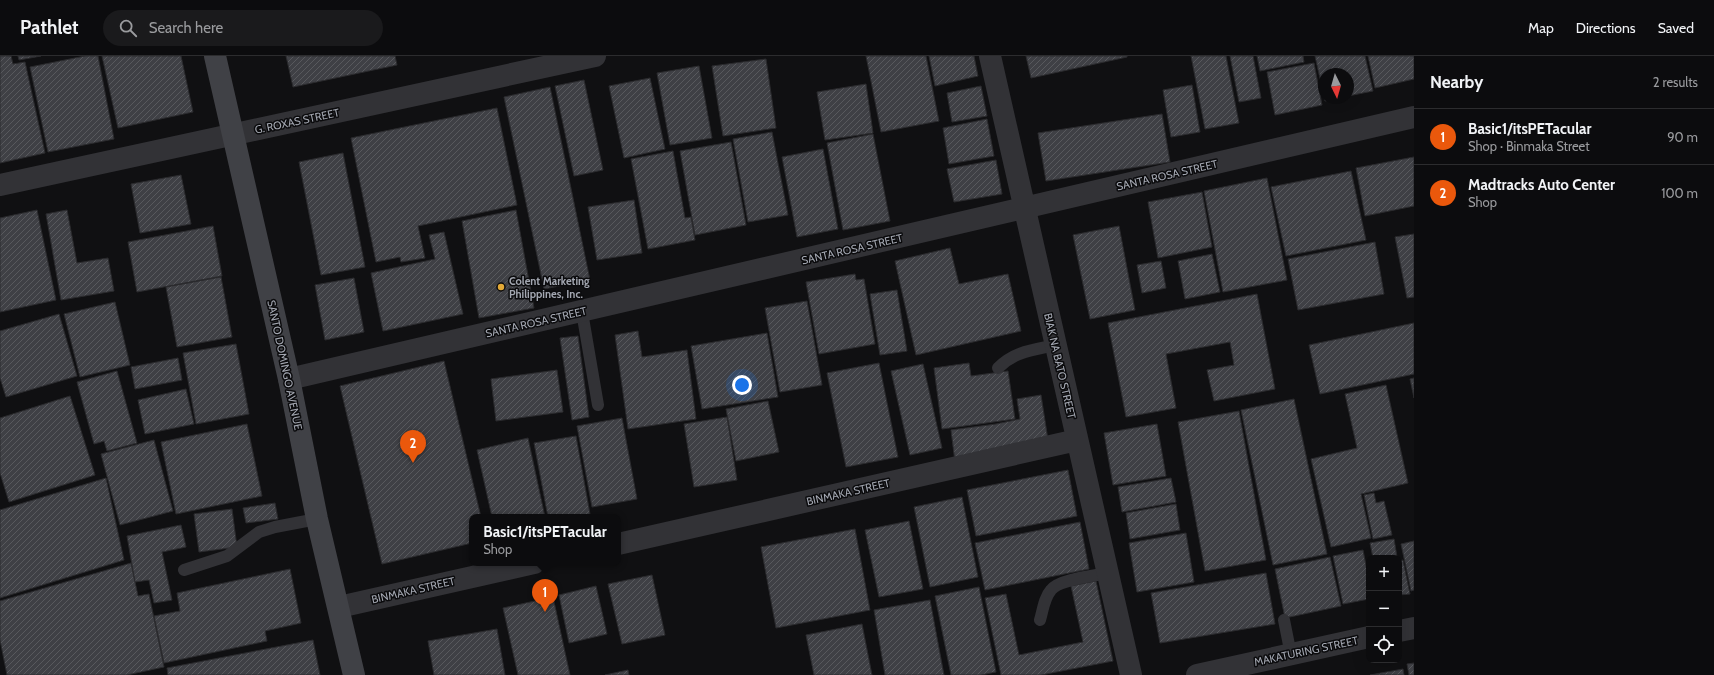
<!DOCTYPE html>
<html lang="en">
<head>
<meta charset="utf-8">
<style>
  :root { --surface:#0c0c0e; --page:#1a1a1c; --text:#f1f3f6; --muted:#9a9b9e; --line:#2c2c2e; --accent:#ea580c }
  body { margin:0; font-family:Cabin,sans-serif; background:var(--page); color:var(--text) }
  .controls { position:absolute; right:12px; bottom:12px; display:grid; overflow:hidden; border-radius:8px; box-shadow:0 4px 16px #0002 }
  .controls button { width:36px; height:36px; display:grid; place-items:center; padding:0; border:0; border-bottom:1px solid var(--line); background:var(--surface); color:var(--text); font:20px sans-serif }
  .compass { position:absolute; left:1318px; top:12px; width:36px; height:36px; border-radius:50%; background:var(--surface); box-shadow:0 4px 16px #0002; rotate:175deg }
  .you { position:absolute; left:742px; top:329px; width:14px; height:14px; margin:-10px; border:3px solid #fff; border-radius:50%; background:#1a73e8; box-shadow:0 0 0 6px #1a73e833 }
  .badge { display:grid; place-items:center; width:26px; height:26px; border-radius:50%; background:var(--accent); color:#fff; font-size:13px; font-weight:700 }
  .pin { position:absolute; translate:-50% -33px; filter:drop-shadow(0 1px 2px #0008) }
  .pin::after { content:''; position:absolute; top:21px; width:14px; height:12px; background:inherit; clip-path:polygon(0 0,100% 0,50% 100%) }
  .popup { position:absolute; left:469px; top:458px; width:152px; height:52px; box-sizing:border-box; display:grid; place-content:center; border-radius:8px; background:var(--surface); filter:drop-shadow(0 1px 3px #0005); font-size:13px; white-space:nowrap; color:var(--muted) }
  .popup b { font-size:15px; color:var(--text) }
  .popup::after { content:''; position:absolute; left:50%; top:100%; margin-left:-8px; border:8px solid transparent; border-top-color:var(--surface) }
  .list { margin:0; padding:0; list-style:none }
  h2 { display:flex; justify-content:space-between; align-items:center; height:52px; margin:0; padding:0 16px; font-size:17px }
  h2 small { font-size:13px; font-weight:400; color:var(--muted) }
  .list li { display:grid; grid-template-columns:26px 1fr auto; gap:12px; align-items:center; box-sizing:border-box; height:56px; padding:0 16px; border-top:1px solid var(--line) }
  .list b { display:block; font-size:15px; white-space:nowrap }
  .list p { margin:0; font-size:13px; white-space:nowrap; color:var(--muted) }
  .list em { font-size:13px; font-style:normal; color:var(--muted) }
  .icon { flex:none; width:22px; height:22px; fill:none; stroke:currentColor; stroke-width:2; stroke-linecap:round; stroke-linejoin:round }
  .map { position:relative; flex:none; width:1414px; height:619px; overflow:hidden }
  header { display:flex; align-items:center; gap:24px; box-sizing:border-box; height:56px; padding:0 20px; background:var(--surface); border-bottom:1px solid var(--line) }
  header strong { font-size:19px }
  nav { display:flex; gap:22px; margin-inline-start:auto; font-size:14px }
  .search { width:280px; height:36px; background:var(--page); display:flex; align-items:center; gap:10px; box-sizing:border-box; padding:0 14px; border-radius:22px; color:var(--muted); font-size:15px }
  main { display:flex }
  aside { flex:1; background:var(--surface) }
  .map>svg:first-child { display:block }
  .building { fill:url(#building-hatch); stroke:#2b2b2e }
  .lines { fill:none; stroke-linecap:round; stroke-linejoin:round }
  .service { stroke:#323236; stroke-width:12 }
  .minor { stroke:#323236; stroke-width:22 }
  .secondary { stroke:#404146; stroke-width:22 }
  .poi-dot { fill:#e3a937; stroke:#0b0b0d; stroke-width:1.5 }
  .labels { text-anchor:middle; stroke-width:3; stroke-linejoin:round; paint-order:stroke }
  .street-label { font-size:11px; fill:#a3a7b1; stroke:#0b0b0d }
  .poi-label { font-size:11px; font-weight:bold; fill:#a3a7b1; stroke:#0b0b0d; text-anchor:start }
</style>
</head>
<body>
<header>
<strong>Pathlet</strong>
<div class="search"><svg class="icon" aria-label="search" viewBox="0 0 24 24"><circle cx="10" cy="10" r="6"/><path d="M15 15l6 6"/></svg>Search here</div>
<nav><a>Map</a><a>Directions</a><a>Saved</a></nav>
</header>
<main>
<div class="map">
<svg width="1414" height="619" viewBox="0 0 1414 619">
  <defs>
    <pattern id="building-hatch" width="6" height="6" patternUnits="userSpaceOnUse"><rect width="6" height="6" fill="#3f4045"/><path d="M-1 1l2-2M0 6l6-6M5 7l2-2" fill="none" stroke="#58595d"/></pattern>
  </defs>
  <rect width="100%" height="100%" fill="#101012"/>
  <path class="building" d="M 0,0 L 11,0 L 13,8 L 25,6 L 45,97 L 0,107 Z
    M 18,0 L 41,0 L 19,4 Z
    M 85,0 L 98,0 L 114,83 L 48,96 L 30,11 Z
    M 102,0 L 181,0 L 193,56 L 118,72 Z
    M 286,0 L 395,0 L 397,9 L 293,31 Z
    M 866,0 L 926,0 L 939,65 L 881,76 Z
    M 929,0 L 974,0 L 978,20 L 935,30 Z
    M 1026,0 L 1127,0 L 1127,1 L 1031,22 Z
    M 1191,0 L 1226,0 L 1239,67 L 1205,73 Z
    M 1230,0 L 1253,0 L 1261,42 L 1239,46 Z
    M 1257,0 L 1303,0 L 1304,6 L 1260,15 Z
    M 1315,0 L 1365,0 L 1373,35 L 1348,40 L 1348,18 L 1324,18 L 1324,42 L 1340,42 L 1325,45 Z
    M 1368,0 L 1414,0 L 1414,23 L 1375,32 Z
    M 766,3 L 776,72 L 723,80 L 712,10 Z
    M 1314,7 L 1322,49 L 1275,59 L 1267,16 Z
    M 699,10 L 712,82 L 670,89 L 657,17 Z
    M 650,22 L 665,93 L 624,102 L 609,30 Z
    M 584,24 L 603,114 L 574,120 L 555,30 Z
    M 866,28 L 873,77 L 825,84 L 817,36 Z
    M 1192,29 L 1200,76 L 1171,81 L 1163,34 Z
    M 981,30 L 987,60 L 952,66 L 947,37 Z
    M 550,31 L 590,224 L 544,233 L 504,41 Z
    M 497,52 L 517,149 L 418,170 L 425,202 L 401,206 L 400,201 L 376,206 L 351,82 Z
    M 1162,58 L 1170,106 L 1046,125 L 1038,77 Z
    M 987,63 L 994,100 L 949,108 L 943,72 Z
    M 772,76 L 788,159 L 748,166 L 733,83 Z
    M 873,78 L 890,165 L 843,174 L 827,87 Z
    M 731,86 L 746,169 L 695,179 L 680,95 Z
    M 823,93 L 838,173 L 797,181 L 782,101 Z
    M 673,95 L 685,162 L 691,161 L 695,184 L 648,193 L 631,103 Z
    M 343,97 L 365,211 L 321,219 L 299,106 Z
    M 1414,101 L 1414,150 L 1365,160 L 1356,112 Z
    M 996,104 L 1002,138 L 954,146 L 947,113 Z
    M 1351,115 L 1366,184 L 1286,200 L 1271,131 Z
    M 181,119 L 191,168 L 140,177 L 131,128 Z
    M 1267,122 L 1287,224 L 1223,236 L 1204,135 Z
    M 1202,136 L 1212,191 L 1158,202 L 1148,146 Z
    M 634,144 L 642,197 L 597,204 L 588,151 Z
    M 37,154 L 56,244 L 0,256 L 0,162 Z
    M 67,154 L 77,207 L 108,202 L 114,235 L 61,244 L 46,158 Z
    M 516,154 L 534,252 L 479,262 L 462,165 Z
    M 213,170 L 222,220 L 137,236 L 128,186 Z
    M 1119,170 L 1135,254 L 1090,263 L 1073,179 Z
    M 444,176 L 463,258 L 383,275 L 371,217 L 435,203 L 429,179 Z
    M 1414,178 L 1414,241 L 1407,242 L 1395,181 Z
    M 1375,186 L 1384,238 L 1298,254 L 1288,203 Z
    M 950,192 L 959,228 L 1008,218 L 1021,275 L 916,299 L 895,205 Z
    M 1212,198 L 1220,236 L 1185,243 L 1178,205 Z
    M 1161,205 L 1166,232 L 1142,237 L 1137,209 Z
    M 855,218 L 856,224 L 864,223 L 875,288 L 819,298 L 806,226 Z
    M 221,221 L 232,281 L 177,291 L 166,231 Z
    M 354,222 L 364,276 L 325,284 L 315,229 Z
    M 897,234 L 907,295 L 880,299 L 870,238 Z
    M 1257,238 L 1275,333 L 1214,345 L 1207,314 L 1234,309 L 1230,286 L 1166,298 L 1176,352 L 1126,361 L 1108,267 Z
    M 807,245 L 822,329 L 780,336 L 765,252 Z
    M 115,246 L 130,309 L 80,321 L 64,258 Z
    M 59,258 L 77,320 L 6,341 L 0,322 L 0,275 Z
    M 1414,267 L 1414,318 L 1320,338 L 1309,289 Z
    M 638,275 L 642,301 L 687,294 L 696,363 L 628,373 L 615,279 Z
    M 767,277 L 778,341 L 702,353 L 691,290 Z
    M 578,280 L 589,361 L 572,364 L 560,282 Z
    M 236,288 L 249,358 L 196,368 L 183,297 Z
    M 178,302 L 182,324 L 135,333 L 131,311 Z
    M 444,305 L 481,461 L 472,461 L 472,487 L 382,508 L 340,330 Z
    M 879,307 L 898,401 L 846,411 L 827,317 Z
    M 969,307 L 971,320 L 1008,315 L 1015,363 L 942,373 L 934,312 Z
    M 923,308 L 942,392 L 910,399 L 891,315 Z
    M 557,314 L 563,356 L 496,365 L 491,323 Z
    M 117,315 L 137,387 L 107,395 L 104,385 L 94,388 L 77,326 Z
    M 1414,322 L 1414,342 L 1410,323 Z
    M 1386,329 L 1408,427 L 1361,438 L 1371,482 L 1331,491 L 1311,403 L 1357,392 L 1345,338 Z
    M 186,333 L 194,368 L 145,378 L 138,344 Z
    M 1041,339 L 1048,384 L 955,406 L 951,374 L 996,368 L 1020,363 L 1017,343 Z
    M 70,340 L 95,419 L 9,446 L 0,417 L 0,362 Z
    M 1294,343 L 1327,498 L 1273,509 L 1241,354 Z
    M 768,345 L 779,396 L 736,405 L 726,353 Z
    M 1239,355 L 1266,504 L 1205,515 L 1178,366 Z
    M 727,361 L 737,424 L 694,431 L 684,368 Z
    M 622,362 L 637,443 L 592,451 L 577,370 Z
    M 247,368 L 262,440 L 176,458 L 161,386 Z
    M 1157,368 L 1166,420 L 1113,429 L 1104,377 Z
    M 576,380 L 590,458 L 573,461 L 548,461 L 534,387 Z
    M 528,382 L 545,461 L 492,461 L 477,394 Z
    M 154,384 L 173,455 L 120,469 L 101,398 Z
    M 1068,414 L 1077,460 L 976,480 L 967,434 Z
    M 106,422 L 124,504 L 0,542 L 0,454 Z
    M 1171,422 L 1176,446 L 1122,456 L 1118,431 Z
    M 1374,437 L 1376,447 L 1384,445 L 1392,479 L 1373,483 L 1364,439 Z
    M 962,441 L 978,521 L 930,531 L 914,451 Z
    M 275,447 L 278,463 L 246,467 L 243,452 Z
    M 1176,448 L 1180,474 L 1130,483 L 1126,457 Z
    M 232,453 L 237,491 L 199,496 L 194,458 Z
    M 909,465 L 923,533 L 879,541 L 865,474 Z
    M 1080,466 L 1089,513 L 985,534 L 975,487 Z
    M 181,469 L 186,491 L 162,496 L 172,544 L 154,547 L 149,524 L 135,526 L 127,480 Z
    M 855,473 L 870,554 L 776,572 L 761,491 Z
    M 1186,477 L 1194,526 L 1137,536 L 1129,487 Z
    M 1394,483 L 1397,501 L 1373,502 L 1370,487 Z
    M 1414,485 L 1414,534 L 1411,535 L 1401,488 Z
    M 1363,494 L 1369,525 L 1369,543 L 1343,548 L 1333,500 Z
    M 1330,501 L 1341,550 L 1285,562 L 1275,513 Z
    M 1403,504 L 1410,538 L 1399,539 L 1399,505 Z
    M 131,507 L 138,540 L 149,538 L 164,611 L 127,619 L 7,619 L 0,584 L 0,545 Z
    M 290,513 L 301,567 L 265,575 L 267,585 L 164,607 L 154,560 L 180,555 L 177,537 Z
    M 1266,517 L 1275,568 L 1160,587 L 1151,537 Z
    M 652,519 L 665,579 L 622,588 L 608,528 Z
    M 1096,525 L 1113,605 L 1041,619 L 1001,619 L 985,542 L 1006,538 L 1019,599 L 1083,586 L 1071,530 Z
    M 596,530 L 607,578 L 569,587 L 559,539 Z
    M 979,531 L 996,616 L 981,619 L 951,619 L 935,540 Z
    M 553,541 L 570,619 L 518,619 L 503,552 Z
    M 930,544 L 944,619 L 885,619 L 874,554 Z
    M 862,568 L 872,619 L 814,619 L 806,579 Z
    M 497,573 L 505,619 L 434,619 L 428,585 Z
    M 313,584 L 320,619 L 168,619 L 167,612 Z
    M 1414,607 L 1414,619 L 1409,619 L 1407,608 Z
    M 1403,613 L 1404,619 L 1370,619 Z
    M 628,614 L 629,619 L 605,619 Z"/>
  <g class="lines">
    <path class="service" d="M 582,256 L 598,349
      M 998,312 C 1015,295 1033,294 1056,289
      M 184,514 L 227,500 L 259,476 L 275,471 L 317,463
      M 1040,564 C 1043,554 1044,542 1051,534 C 1059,523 1094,520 1108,517
      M 1284,564 L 1291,599"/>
    <path class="minor" d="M 990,0 L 1131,619
      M 0,129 L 595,0
      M 289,323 L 1414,61
      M 618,488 L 1077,384
      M 339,551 L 534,507
      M 1399,575 L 1414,572
      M 1197,619 L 1369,581"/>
    <path class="secondary" d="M 215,0 L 289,323 L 317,463 L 354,619"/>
  </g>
  <circle class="poi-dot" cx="501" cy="231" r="4"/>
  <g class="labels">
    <g class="street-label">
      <text transform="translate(297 65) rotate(-12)" y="4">G. ROXAS STREET</text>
      <text transform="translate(1167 119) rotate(-13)" y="4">SANTA ROSA STREET</text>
      <text transform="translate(852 193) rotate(-13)" y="4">SANTA ROSA STREET</text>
      <text transform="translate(536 266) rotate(-13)" y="4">SANTA ROSA STREET</text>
      <text transform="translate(285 309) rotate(78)" y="4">SANTO DOMINGO AVENUE</text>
      <text transform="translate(1060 310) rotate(77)" y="4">BIAK NA BATO STREET</text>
      <text transform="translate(848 436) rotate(-13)" y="4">BINMAKA STREET</text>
      <text transform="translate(413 534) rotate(-13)" y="4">BINMAKA STREET</text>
      <text transform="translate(1306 595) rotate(-12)" y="4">MAKATURING STREET</text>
    </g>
    <g class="poi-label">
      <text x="509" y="229">Colent Marketing<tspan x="509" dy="13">Philippines, Inc.</tspan></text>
    </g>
  </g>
</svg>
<div class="controls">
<button>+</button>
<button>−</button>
<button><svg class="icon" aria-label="locate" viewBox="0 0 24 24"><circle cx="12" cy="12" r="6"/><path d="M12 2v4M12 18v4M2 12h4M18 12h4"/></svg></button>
</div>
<svg class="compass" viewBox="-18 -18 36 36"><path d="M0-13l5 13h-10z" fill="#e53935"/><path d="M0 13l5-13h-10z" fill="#9a9b9e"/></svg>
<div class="you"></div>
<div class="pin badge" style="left:545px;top:556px">1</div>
<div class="popup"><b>Basic1/itsPETacular</b>Shop</div>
<div class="pin badge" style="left:413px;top:407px">2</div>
</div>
<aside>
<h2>Nearby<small>2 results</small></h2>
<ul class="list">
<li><span class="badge">1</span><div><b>Basic1/itsPETacular</b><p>Shop · Binmaka Street</p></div><em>90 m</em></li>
<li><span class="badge">2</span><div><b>Madtracks Auto Center</b><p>Shop</p></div><em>100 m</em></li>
</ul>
</aside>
</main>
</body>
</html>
